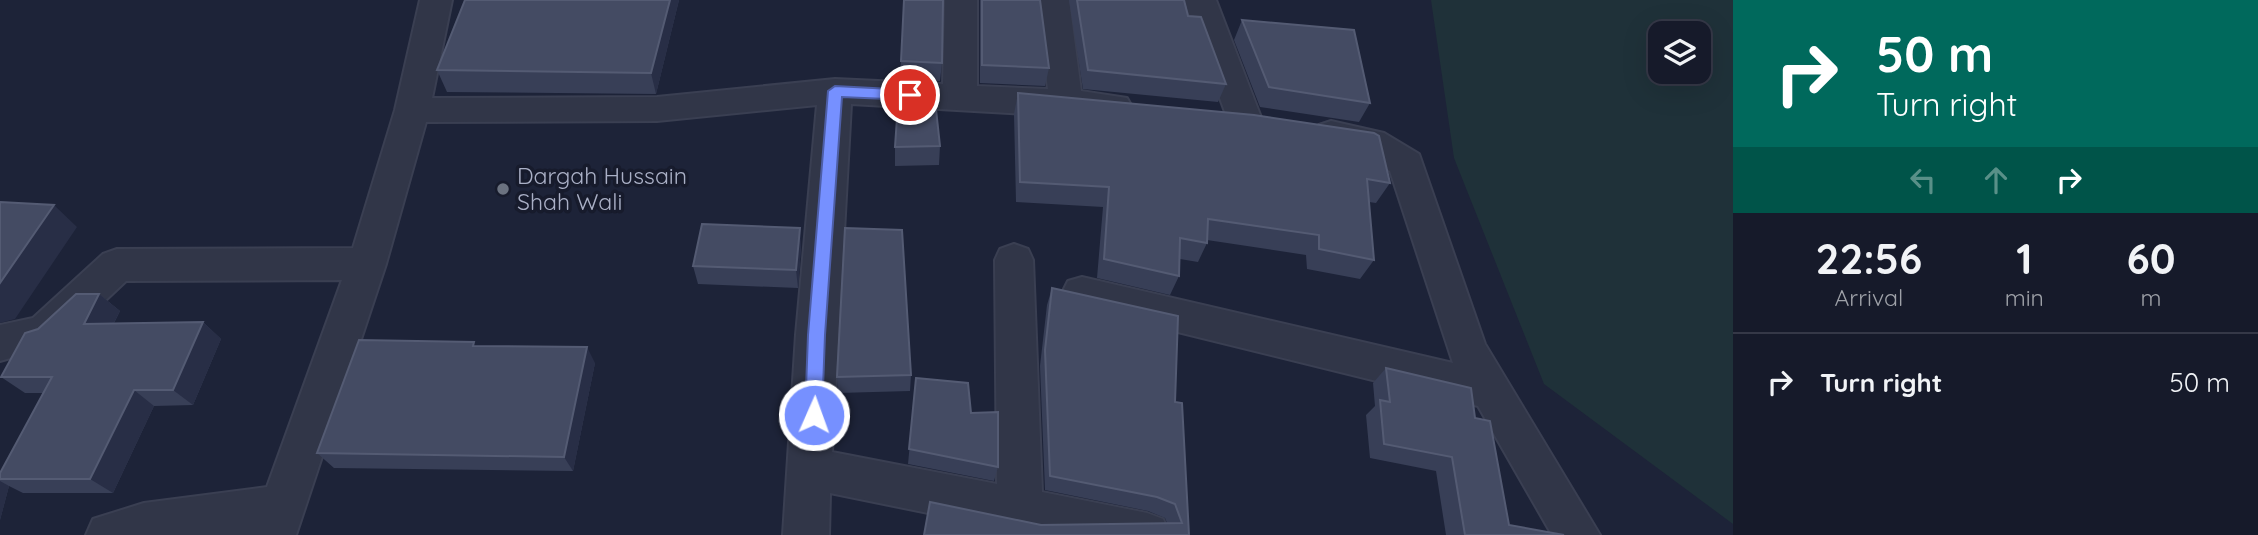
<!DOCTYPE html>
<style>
body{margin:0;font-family:Quicksand,sans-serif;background:#232736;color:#f1f3f6;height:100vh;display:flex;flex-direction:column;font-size:26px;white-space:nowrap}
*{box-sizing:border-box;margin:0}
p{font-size:23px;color:#9ea1a8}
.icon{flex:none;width:38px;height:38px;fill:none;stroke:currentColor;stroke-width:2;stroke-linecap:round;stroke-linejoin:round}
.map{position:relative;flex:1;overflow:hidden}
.panel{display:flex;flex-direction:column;background:#161a2a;width:525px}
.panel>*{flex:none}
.banner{background:#00695c;color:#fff;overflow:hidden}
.buttons{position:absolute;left:1648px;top:21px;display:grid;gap:14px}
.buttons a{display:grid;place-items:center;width:63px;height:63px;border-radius:14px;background:#161a2a;box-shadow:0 7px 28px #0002,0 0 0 2px #353847;font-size:35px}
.pin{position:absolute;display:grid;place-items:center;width:60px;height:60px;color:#fff;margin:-30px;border:4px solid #fff;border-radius:50%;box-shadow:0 2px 7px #0007}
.me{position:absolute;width:77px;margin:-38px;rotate:2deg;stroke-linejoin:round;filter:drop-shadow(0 0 5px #0008)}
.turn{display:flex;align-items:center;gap:24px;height:147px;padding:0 28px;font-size:32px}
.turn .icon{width:91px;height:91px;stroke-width:2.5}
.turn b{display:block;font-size:49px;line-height:60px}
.lanes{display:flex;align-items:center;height:66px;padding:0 28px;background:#0003;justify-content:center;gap:35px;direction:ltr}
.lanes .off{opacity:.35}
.eta{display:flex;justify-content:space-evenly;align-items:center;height:119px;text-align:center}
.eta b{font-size:42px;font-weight:700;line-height:49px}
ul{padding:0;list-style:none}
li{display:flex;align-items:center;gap:21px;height:98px;padding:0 28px;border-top:2px solid #353847}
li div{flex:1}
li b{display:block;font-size:26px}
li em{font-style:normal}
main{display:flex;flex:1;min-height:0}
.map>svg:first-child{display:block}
.green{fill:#1f3139;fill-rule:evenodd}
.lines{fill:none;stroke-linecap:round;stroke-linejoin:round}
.minor-casing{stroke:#3a3f52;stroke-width:4}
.minor{fill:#313648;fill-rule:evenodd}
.wall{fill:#383f57}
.shaded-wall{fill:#282e46}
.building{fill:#444b63;stroke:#545b73;stroke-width:2}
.route{fill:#7690ff;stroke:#4d5ea6;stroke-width:2}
.worship-dot{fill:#6b7280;stroke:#171b2c;stroke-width:2.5}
.labels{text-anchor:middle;stroke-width:7;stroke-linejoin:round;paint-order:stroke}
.poi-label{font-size:23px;fill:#aab0c6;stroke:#171b2c;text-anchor:start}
</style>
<main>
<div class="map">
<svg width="1733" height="535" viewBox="0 0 1733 535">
<rect width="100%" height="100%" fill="#1d2338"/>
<path class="green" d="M1431 0H1733V524L1544 384 1454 158ZM1661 33H1699V72H1661Z"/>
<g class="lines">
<defs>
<path id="minor" d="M420 0H452L432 98 657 97 835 79 943 84 945 0H977V86L1048 89 1037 0H1069L1081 91 1127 98 1132 107 1127 116 1115 119 851 104 832 452 997 484 995 260 1000 249 1014 244 1028 249 1033 260 1042 492 1147 513 1163 519 1170 535H1036L830 493 829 535H783L796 335 817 105 657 121 426 122 386 264 296 535H86L93 519 144 503 267 487 342 280 126 281 59 344 0 361V325L33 318 103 254 117 249 353 248 395 110Z
M1184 0H1216L1262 120 1257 129 1245 133 1233 129 1228 120Z
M1331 121 1384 133 1419 154 1485 344 1600 535H1552L1478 406 1068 305 1062 293 1068 281 1082 277 1453 363 1390 171 1360 152 1319 143 1314 134 1319 125Z"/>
</defs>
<use href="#minor" class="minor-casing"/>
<use href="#minor" class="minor"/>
</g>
<path class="wall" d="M465 0H679L656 94 447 92 437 70Z
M904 0 942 63 940 81 900 79Z
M980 0H1040L1049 68 1045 86 980 83Z
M1069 0H1184L1188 16 1226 84 1218 102 1083 89Z
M1242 20 1370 103 1359 122 1260 107 1234 40Z
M1018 93 1390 183 1376 203 1369 202 1374 260 1360 279 1307 269 1306 255 1207 240V243L1198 262 1180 259 1179 276 1170 295 1097 278 1103 207 1016 202 1014 114Z
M940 146 939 165 895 166V147Z
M801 246 798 288 698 284 693 266Z
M1052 288 1175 402 1189 535 1041 525 1167 523 1165 518 1148 511 1045 490 1040 366 1047 305Z
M99 294 120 311 114 323 203 322 221 339 193 405 154 406 113 493H23L9 486 0 520V473L43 393H25L1 377Z
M477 346 595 363 573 471 334 468 317 453Z
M1386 368 1475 418 1509 525 1564 535H1446L1436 471 1370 458 1366 415 1375 406 1373 383Z
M911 375 910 391 838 393 837 377Z
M916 378 998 467 994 481 908 464Z"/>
<path class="shaded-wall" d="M670 0H679L656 94 651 73Z
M54 205 77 227 15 319 0 323V283Z
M800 228 801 246 798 288 796 270Z
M99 294 120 311 105 340 84 324Z
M203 322 221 339 193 405 173 390Z
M587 347 595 363 573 471 564 457Z
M134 390 154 406 113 493 90 479Z
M0 481 9 486 0 520Z"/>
<path class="building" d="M465 0H670L651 73 437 70Z
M904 0H943L942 63 901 61Z
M982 0H1040L1049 68 982 65Z
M1077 0H1184L1188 16 1201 17 1226 84 1088 70Z
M1242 20 1354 30 1370 103 1269 87Z
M899 89 934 91 940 146 895 147Z
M1018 93 1254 115 1374 133 1379 136 1390 183 1367 179 1374 260 1319 249V235L1208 219 1207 243 1180 238 1179 276 1104 259 1109 187 1020 182Z
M0 202 54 205 0 283Z
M702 224 800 228 796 270 693 266Z
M845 228 902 230 911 375 837 377Z
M1052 288 1178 316 1175 402 1182 403 1189 535H924L930 502 1041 525 1182 523 1175 504 1157 497 1050 476 1045 350Z
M76 294H99L84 324 203 322 173 390H134L90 479H0V473L52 377H1L25 333 38 329Z
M359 340 474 342 473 346 587 347 564 457 317 453Z
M1386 368 1471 388 1475 418 1490 421 1509 525 1564 535H1465L1452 457 1384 444 1380 400 1390 402Z
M916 378 968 383 971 413 998 412V467L909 449Z"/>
<path class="route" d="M835 86 910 90 917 95 910 100 842 97 825 335 822 415 820 421 814 423 807 421 805 415 808 335 828 91Z"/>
<circle class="worship-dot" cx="503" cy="189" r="7"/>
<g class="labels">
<g class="poi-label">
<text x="517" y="184">Dargah Hussain<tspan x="517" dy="26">Shah Wali</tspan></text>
</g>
</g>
</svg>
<div class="buttons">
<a><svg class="icon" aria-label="layers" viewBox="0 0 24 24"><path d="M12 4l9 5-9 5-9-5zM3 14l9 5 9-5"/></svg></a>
</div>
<div class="pin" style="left:910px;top:95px;background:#d93025"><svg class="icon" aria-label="arrive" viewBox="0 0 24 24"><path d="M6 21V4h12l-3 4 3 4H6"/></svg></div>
<svg class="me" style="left:814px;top:415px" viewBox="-20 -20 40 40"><circle r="17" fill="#7690ff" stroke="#fff" stroke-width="3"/><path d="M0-11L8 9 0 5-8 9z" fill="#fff"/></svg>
</div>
<section class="panel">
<div class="banner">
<div class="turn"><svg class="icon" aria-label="right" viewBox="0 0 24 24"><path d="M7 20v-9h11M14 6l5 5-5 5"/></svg><div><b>50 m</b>Turn right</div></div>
<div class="lanes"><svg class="icon off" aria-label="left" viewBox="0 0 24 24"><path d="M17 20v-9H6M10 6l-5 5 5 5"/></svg><svg class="icon off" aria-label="ahead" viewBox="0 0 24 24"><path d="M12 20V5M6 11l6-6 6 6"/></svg><svg class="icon" aria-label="right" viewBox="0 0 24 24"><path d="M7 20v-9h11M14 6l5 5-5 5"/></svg></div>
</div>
<div class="eta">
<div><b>22:56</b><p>Arrival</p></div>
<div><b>1</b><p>min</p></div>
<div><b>60</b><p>m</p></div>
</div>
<ul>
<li><svg class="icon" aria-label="right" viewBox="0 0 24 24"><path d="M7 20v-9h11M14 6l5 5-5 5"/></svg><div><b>Turn right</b></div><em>50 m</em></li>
</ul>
</section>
</main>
